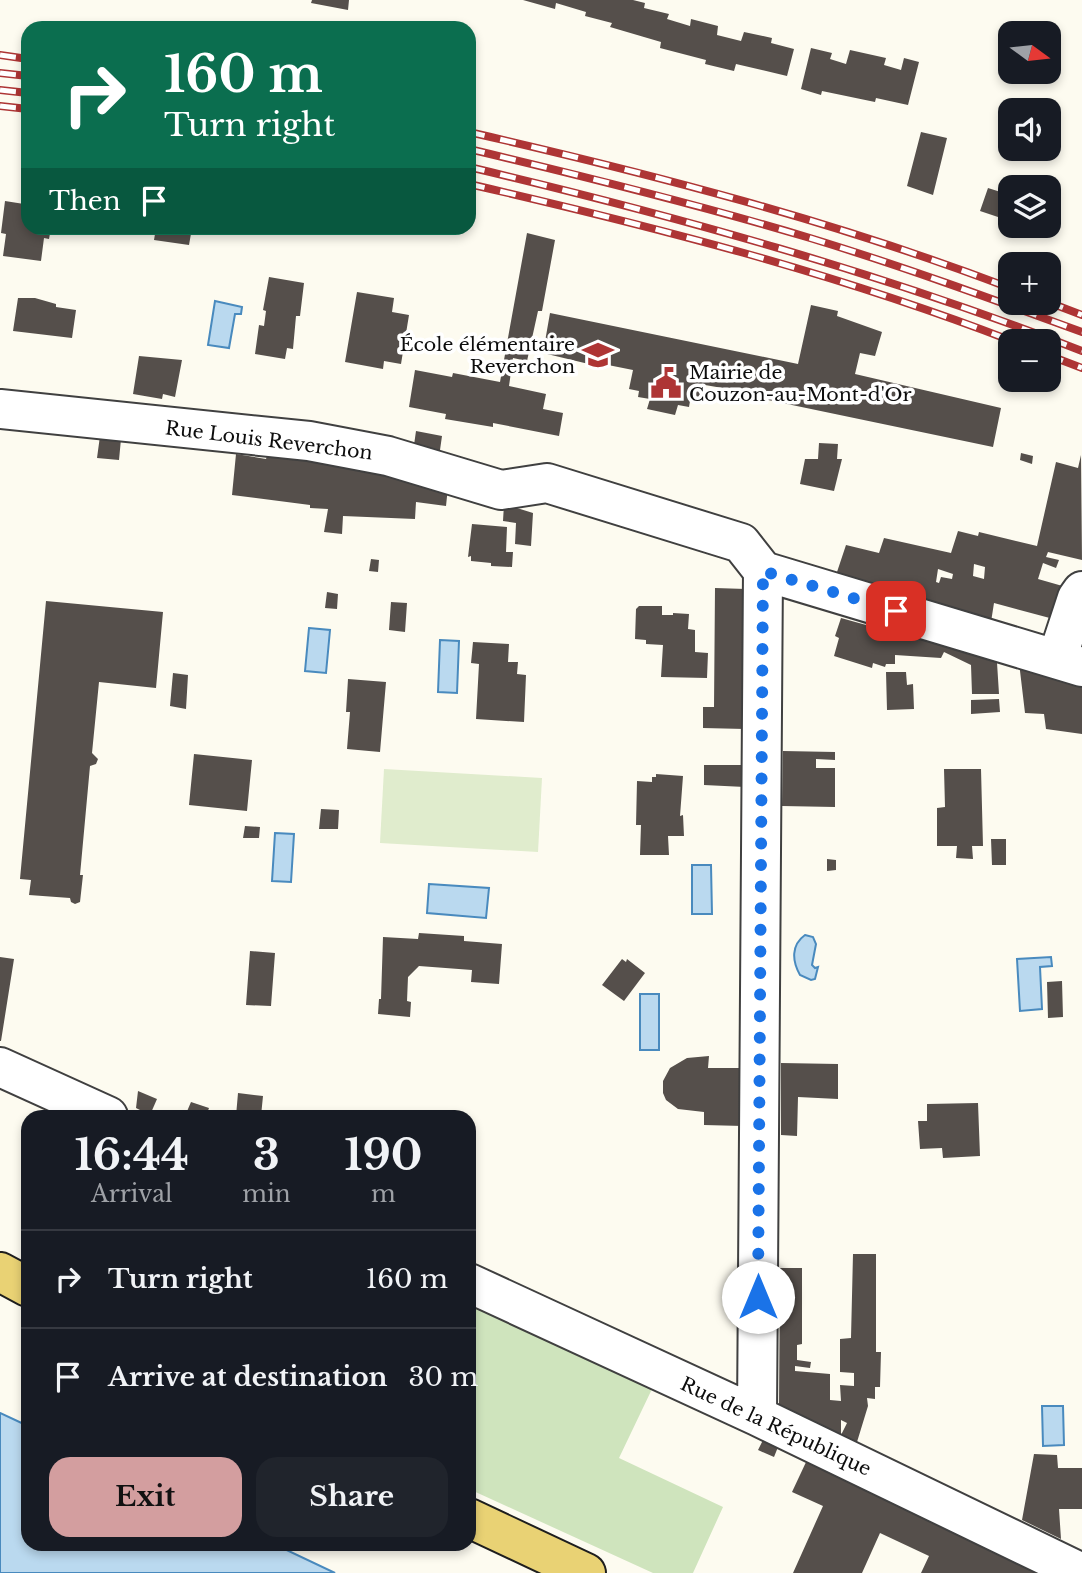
<!DOCTYPE html>
<meta charset="utf-8">
<style>
body{margin:0;font-family:"Libre Baskerville",serif;background:#20242c;color:#f1f3f6;height:100vh;display:flex;flex-direction:column;font-size:26px;white-space:nowrap}
*{box-sizing:border-box;margin:0}
p{font-size:23px;color:#9ea1a6}
.icon{flex:none;width:38px;height:38px;fill:none;stroke:currentColor;stroke-width:2;stroke-linecap:round;stroke-linejoin:round}
.map{position:relative;flex:1;overflow:hidden}
.drawer{position:absolute;left:21px;top:1110px;width:455px;height:441px;display:flex;flex-direction:column;background:#171b24;border-radius:21px;box-shadow:0 4px 10px #0003}
.drawer>*{flex:none}
.hud{position:absolute;left:21px;top:21px;width:455px;height:214px;border-radius:21px;box-shadow:0 4px 10px #0003;background:#0b6e4f;color:#fff;overflow:hidden}
.needle{width:46px;rotate:105deg}
.tools{position:absolute;left:998px;top:21px;display:grid;gap:14px}
.tools a{display:grid;place-items:center;width:63px;height:63px;border-radius:14px;background:#171b24;box-shadow:0 4px 10px #0003;font-size:35px}
.pin{position:absolute;display:grid;place-items:center;width:60px;height:60px;color:#fff;margin:-30px;border-radius:14px;box-shadow:0 4px 10px #0006}
.me{position:absolute;width:77px;margin:-38px;rotate:0deg;stroke-linejoin:round;filter:drop-shadow(0 0 5px #0008)}
.turn{display:flex;align-items:center;gap:24px;height:147px;padding:0 28px;font-size:32px}
.turn .icon{width:91px;height:91px;stroke-width:2.5}
.turn b{display:block;font-size:49px;line-height:60px}
.then{display:flex;align-items:center;height:66px;padding:0 28px;background:#0003;gap:14px;font-size:26px}
.eta{display:flex;justify-content:space-evenly;align-items:center;height:119px;text-align:center}
.eta b{font-size:42px;font-weight:800;line-height:49px}
.cta{display:flex;gap:14px;margin-top:auto;padding:14px 28px}
.cta a{flex:1;height:80px;border-radius:21px;background:#d39e9f;color:#111;font-size:28px;font-weight:800;line-height:80px;text-align:center}
.cta a+a{background:#20242c;color:#f1f3f6}
ul{padding:0;list-style:none}
li{display:flex;align-items:center;gap:21px;height:98px;padding:0 28px;border-top:2px solid #363941}
li div{flex:1}
li b{display:block;font-size:26px}
li em{font-style:normal}
.map>svg:first-child{display:block}
.green{fill:#cfe4bd}
.pitch{fill:#e0eccd}
.water{fill:#bad9ef;stroke:#498abe;stroke-width:2}
.building{fill:#554f4b;fill-rule:evenodd}
.lines{fill:none;stroke-linecap:round;stroke-linejoin:round}
.minor-casing{stroke:#404040;stroke-width:42}
.major-casing{stroke:#1e1e1e;stroke-width:42}
.minor{stroke:#fff;stroke-width:38}
.major{stroke:#e9d274;stroke-width:38}
.rail-casing{stroke:#ae3535;stroke-width:8}
.rail{stroke:#fff;stroke-width:5;stroke-dasharray:16;stroke-linecap:butt}
.route{stroke:#1a73e8;stroke-width:12;stroke-dasharray:0 21.6}
.labels{text-anchor:middle;stroke-width:7;stroke-linejoin:round;paint-order:stroke}
.poi-label{font-size:19px;fill:#0d0d0d;stroke:#fff;text-anchor:end}
.street-label{font-size:19px;fill:#0d0d0d;stroke:#fff}
</style>
<div class="map">
<svg width="1082" height="1573" viewBox="0 0 1082 1573">
<rect width="100%" height="100%" fill="#fdfbf0"/>
<path class="green" d="M469 1305 652 1389 619 1458 723 1507 693 1573H653L469 1489Z"/>
<path class="pitch" d="M384 769 542 778 538 852 380 843Z"/>
<path class="water" d="M215 301 242 307 241 314H235L229 348 208 345Z
M309 628 330 630 326 673 305 671Z
M440 640 459 641 457 693 438 692Z
M275 833 294 834 291 882 272 881Z
M692 865H711L712 914H692Z
M429 884 489 888 486 918 427 913Z
M805 935 813 937 816 944 812 965 815 968 818 967 815 979 811 980 800 975C792 961 791 945 805 935Z
M1051 957 1052 966 1040 967 1042 1009 1020 1011 1017 959Z
M640 994H659V1050H640Z
M1042 1406H1063L1064 1445 1043 1446Z
M0 1413 28 1426V1544H274L335 1573H0Z"/>
<path class="building" d="M312 0H349L348 10 311 3Z
M523 0H633L645 3 644 8 669 14 667 19 690 26 691 19 718 26 717 35 741 41 744 32 772 38 771 43 794 49 787 76 736 64 734 71 705 64 706 60 660 48 661 42 610 27 612 23 585 16 586 12 556 3 555 9Z
M811 48 832 53 830 59 846 64 850 50 886 58 884 65 901 70 904 58 919 62 908 105 876 98 875 102 822 91 821 95 801 89Z
M921 132 947 138 933 195 907 186Z
M988 188 1010 195V221L980 211Z
M5 201 24 204 23 214 28 215V228H51L49 239 44 238 41 261 3 256 6 234 1 233Z
M156 228H192L189 245 154 240Z
M527 233 555 240 542 311H538L527 361 513 358 509 386 546 394 543 409 563 413 559 436 493 423V427L445 419 446 414 409 407 415 370 452 377 453 373 500 382Z
M269 277 304 283 300 316H296L293 349 287 348 285 359 255 354 259 325 264 326 266 311 263 310Z
M357 292 394 298 392 312 409 315 401 364 384 361 383 369 345 362Z
M18 298H35L56 304V307L76 310 72 338 13 331Z
M811 305 838 311 837 316 882 332 875 356 860 353 855 374 1001 408 993 447 735 393 734 390 705 385 701 403 690 401 689 407 678 405 675 415 647 409 650 399 638 397 639 391 629 389 633 370 598 363 597 366 543 353 550 313 798 364Z
M139 356 182 360 175 397 163 394 162 399 133 394Z
M416 431 442 436 439 457 413 452Z
M100 436 121 439 119 460 97 458Z
M819 443 838 444 837 459H842L834 491 800 484 805 459H818Z
M1021 453 1033 456 1032 464 1020 460Z
M236 454 266 459 267 456 333 461 448 487 446 506 416 502 415 519 343 516 342 534 324 532 328 509 310 508V505L232 495Z
M1081 455 1082 560 1048 552 1046 557 1059 560 1056 568 1043 563 1038 579 1073 589 1061 621 994 603 991 622 834 581 846 545 879 553 884 538 951 553 958 531 978 536 979 532 1037 546 1056 462 1078 468ZM974 564 985 567 984 579 973 576ZM938 569 953 574 952 579 941 577 939 583 936 582Z
M504 504 533 513 531 546 515 544 516 523 503 521Z
M472 524 507 527 506 552H513L512 567 491 566V563L471 561V556L468 557Z
M371 559 379 560 378 572 369 571Z
M715 588 746 589 745 729 703 728V707H714Z
M327 592 338 594 337 609 325 608Z
M46 601 163 612 156 688 99 682 92 753 98 759 96 764 90 766 80 875H83L80 902 75 904 71 902 70 898 29 895 31 880 20 879Z
M391 602 407 603 405 632 389 630Z
M639 606H662V615H673V613L689 614 688 629 695 630V652L708 653 707 678 661 677 663 645 646 644V640L635 639 636 609Z
M841 618 884 630V619L996 647 999 694H972L971 665 944 652 941 658 895 655V664H886L885 667 873 663 872 668 834 656 839 638 835 636Z
M473 642 509 644 508 662H518L517 674 526 675 524 722 476 719 479 664 471 663Z
M1018 654 1082 672V734L1046 729 1044 714 1025 713Z
M886 672H906L907 685 913 684 914 709 887 710Z
M173 673 188 675 186 709 170 706Z
M348 679 386 682 380 752 347 749 350 712H346Z
M999 699 1000 712 971 714V700Z
M783 751 835 752V760L816 759V768H835V807L782 806Z
M194 754 252 760 247 811 189 805Z
M704 765H745V787L704 785Z
M944 769H981L983 846H972L973 859 956 858 957 846H937V808L945 807Z
M656 774 683 776 680 816 683 815 684 836H668L669 855H640L641 825H636L637 781 652 782V777H656Z
M321 809 339 810 338 829H319Z
M245 826 260 827 259 838H243Z
M991 839H1006V865H992Z
M827 859 836 860V870L827 871Z
M419 933 464 936V941L502 944 499 984 471 982 472 970 419 966 408 977 407 1001 411 1002 410 1017 378 1014 379 999H381L383 937 418 939Z
M250 951 275 953 271 1006 246 1005Z
M0 957 14 959 1 1041H0Z
M622 959 626 962 627 959 645 973 624 1001 602 985Z
M1062 981 1063 1017 1048 1018 1047 982Z
M709 1056 708 1068H743V1126L704 1125V1112L678 1109 666 1100 663 1093V1081L670 1068 687 1058Z
M781 1063 838 1064V1099L798 1097 797 1136 781 1135Z
M138 1091 157 1099 150 1115 136 1108Z
M238 1093 263 1096 261 1116H236Z
M191 1102 209 1108 206 1116H185Z
M978 1103 980 1156 943 1158 942 1148 920 1149 918 1121H927V1104Z
M853 1254H876V1352H881L880 1387H875V1399L867 1398 868 1406 857 1442 841 1435 847 1423 841 1420V1435L779 1406 780 1268H802V1344L797 1345V1360L811 1362 810 1368 795 1366V1371L830 1374V1400L841 1401 840 1385 854 1386V1373L840 1372V1339L851 1338Z
M763 1440 778 1447 774 1457 758 1450Z
M1034 1454 1057 1455 1058 1468H1082V1509H1059L1061 1539 1022 1520Z
M807 1460 1053 1573H921L929 1556 880 1533 862 1573H793L823 1506 792 1492Z"/>
<g class="lines">
<defs>
<path id="minor" d="M0 409 309 441 388 456 501 490 547 483 741 543 763 571
M763 571 1082 667
M1057 659 1077 598 1082 591
M0 1067 108 1116
M469 1283 757 1416 1082 1573
M757 1416 763 571"/>
<path id="major" d="M0 1272 28 1287
M469 1518 586 1573"/>
</defs>
<use href="#minor" class="minor-casing"/>
<use href="#major" class="major-casing"/>
<use href="#minor" class="minor"/>
<use href="#major" class="major"/>
<defs>
<path id="rail" d="M0 55 28 59
M0 73 28 76
M0 90 28 93
M0 106 28 109
M469 132C652 174 834 221 1010 288
M469 149C583 176 697 204 810 238 902 266 992 299 1082 332
M469 167C677 216 882 273 1082 351
M469 184C652 226 836 273 1012 341
M1048 302 1082 315
M1048 355 1082 368"/>
</defs>
<use href="#rail" class="rail-casing"/>
<use href="#rail" class="rail"/>
</g>
<g class="lines">
<path class="route" d="M758 1297 763 571 896 611"/>
</g>
<defs>
<symbol id="school-bare" viewBox="-9 -9 18 18"><path d="M0-5L7-2L0 1L-7-2ZM-4 1L0 2.5L4 1V4Q0 6-4 4Z" fill="#ae3535" stroke="#fff" stroke-width="2.5" paint-order="stroke"/></symbol>
<symbol id="civic-bare" viewBox="-9 -9 18 18"><path d="M-.6-6.5H3V-4.5H.6V-3L4-1V1h2V6H-6V1h2V-1L-.6-3ZM-1.2 2.5V6h2.4V2.5Z" fill="#ae3535" stroke="#fff" stroke-width="2.5" paint-order="stroke"/></symbol>
</defs>
<g fill-rule="evenodd">
<use href="#school-bare" x="576" y="333" width="44" height="44"/>
<use href="#civic-bare" x="644" y="361" width="44" height="44"/>
</g>
<g class="labels">
<g class="poi-label">
<text x="575" y="351">École élémentaire<tspan x="575" dy="22">Reverchon</tspan></text>
<text x="689" y="379" text-anchor="start">Mairie de<tspan x="689" dy="22">Couzon-au-Mont-d'Or</tspan></text>
</g>
<g class="street-label">
<text transform="translate(269 440) rotate(7)" y="7">Rue Louis Reverchon</text>
<text transform="translate(776 1426) rotate(25)" y="7">Rue de la République</text>
</g>
</g>
</svg>
<div class="tools">
<a><svg class="needle" viewBox="-14 -14 28 28"><path d="M0-13l5 13h-10z" fill="#e53935"/><path d="M0 13l5-13h-10z" fill="#9ea1a6"/></svg></a>
<a><svg class="icon" aria-label="sound" viewBox="0 0 24 24"><path d="M4 9h4l5-4v14l-5-4H4zM17 9q2 3 0 6"/></svg></a>
<a><svg class="icon" aria-label="layers" viewBox="0 0 24 24"><path d="M12 4l9 5-9 5-9-5zM3 14l9 5 9-5"/></svg></a>
<a>+</a>
<a>−</a>
</div>
<div class="pin" style="left:896px;top:611px;background:#d93025"><svg class="icon" aria-label="arrive" viewBox="0 0 24 24"><path d="M6 21V4h12l-3 4 3 4H6"/></svg></div>
<svg class="me" style="left:758px;top:1297px" viewBox="-20 -20 40 40"><circle r="19" fill="#fff"/><path d="M0-13L10 11 0 6-10 11z" fill="#1a73e8"/></svg>
<div class="hud">
<div class="turn"><svg class="icon" aria-label="right" viewBox="0 0 24 24"><path d="M7 20v-9h11M14 6l5 5-5 5"/></svg><div><b>160 m</b>Turn right</div></div>
<div class="then">Then<svg class="icon" aria-label="arrive" viewBox="0 0 24 24"><path d="M6 21V4h12l-3 4 3 4H6"/></svg></div>
</div>
<section class="drawer">
<div class="eta">
<div><b>16:44</b><p>Arrival</p></div>
<div><b>3</b><p>min</p></div>
<div><b>190</b><p>m</p></div>
</div>
<ul>
<li><svg class="icon" aria-label="right" viewBox="0 0 24 24"><path d="M7 20v-9h11M14 6l5 5-5 5"/></svg><div><b>Turn right</b></div><em>160 m</em></li>
<li><svg class="icon" aria-label="arrive" viewBox="0 0 24 24"><path d="M6 21V4h12l-3 4 3 4H6"/></svg><div><b>Arrive at destination</b></div><em>30 m</em></li>
</ul>
<div class="cta"><a>Exit</a><a>Share</a></div>
</section>
</div>
